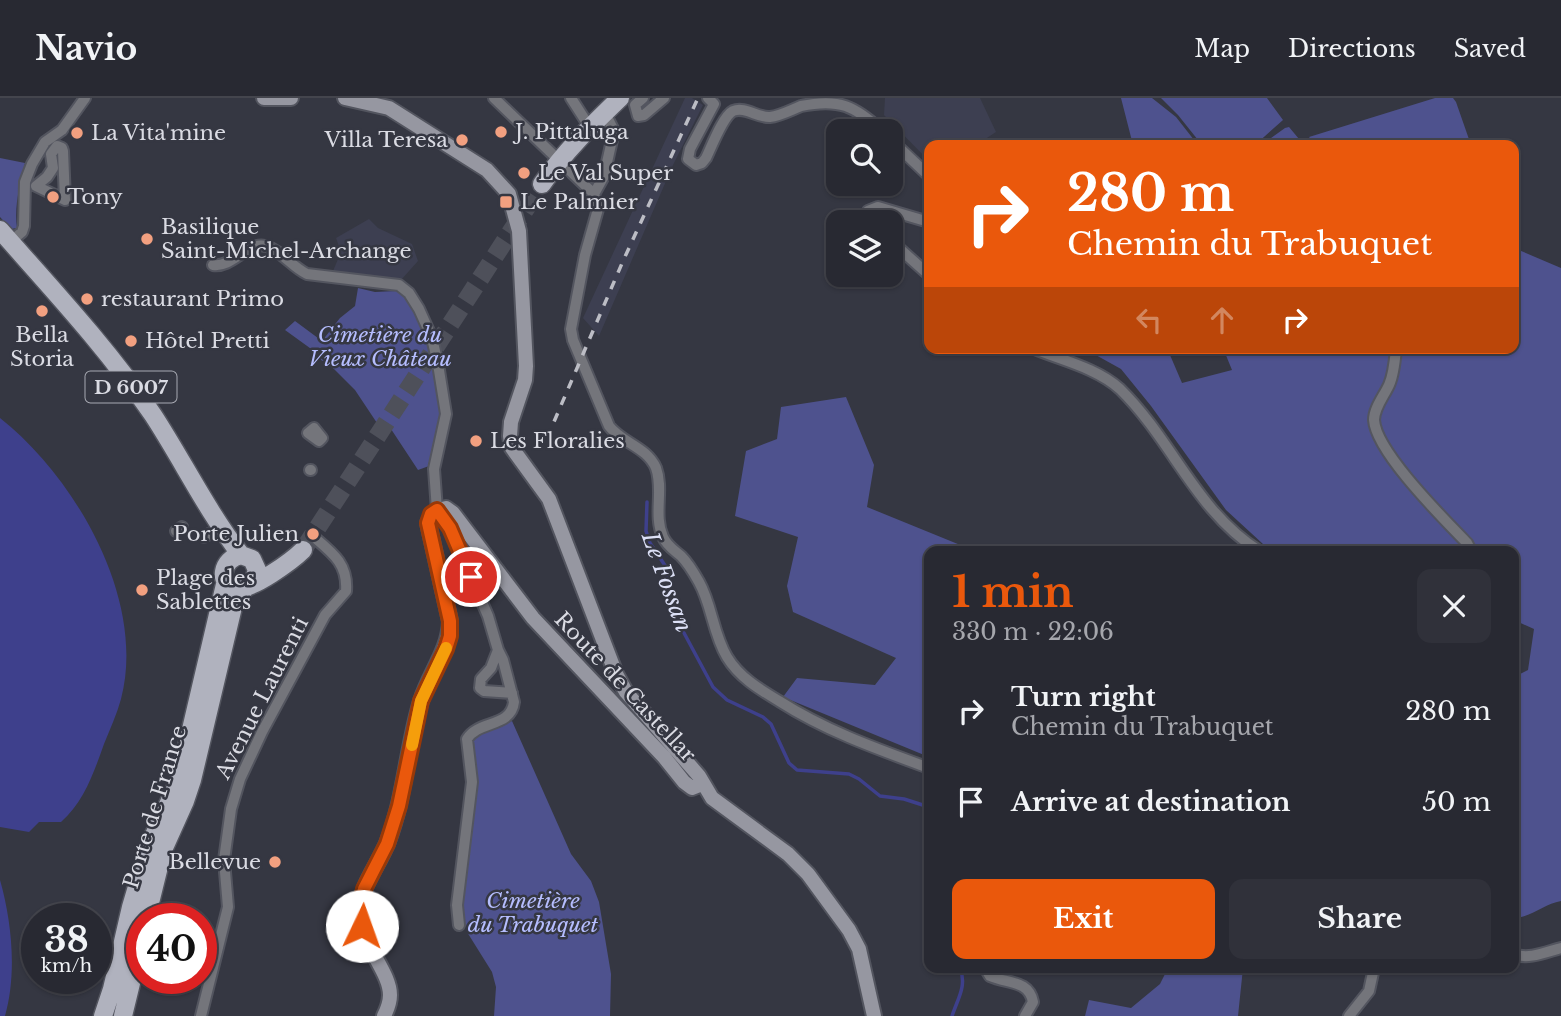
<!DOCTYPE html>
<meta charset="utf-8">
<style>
body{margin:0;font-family:"Libre Baskerville",serif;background:#30313a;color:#f1f3f6;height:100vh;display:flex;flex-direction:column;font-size:26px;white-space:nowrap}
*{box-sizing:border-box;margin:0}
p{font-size:23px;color:#a5a6ac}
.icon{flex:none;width:38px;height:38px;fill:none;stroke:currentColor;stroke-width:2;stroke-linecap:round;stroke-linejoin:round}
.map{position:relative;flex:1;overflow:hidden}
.side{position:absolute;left:924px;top:448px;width:595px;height:427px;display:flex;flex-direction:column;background:#282932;border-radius:14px;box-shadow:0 2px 5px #0004,0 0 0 2px #44454d}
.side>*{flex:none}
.guide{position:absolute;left:924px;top:42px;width:595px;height:214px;border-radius:14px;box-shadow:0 2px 5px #0004,0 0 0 2px #44454d;background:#ea580c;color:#fff;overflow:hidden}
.fabs{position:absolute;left:826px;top:21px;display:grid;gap:14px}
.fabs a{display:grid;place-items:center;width:77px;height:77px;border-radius:14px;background:#282932;box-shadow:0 2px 5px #0004,0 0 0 2px #44454d;font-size:35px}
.speed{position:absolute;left:21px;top:805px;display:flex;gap:14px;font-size:35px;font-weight:700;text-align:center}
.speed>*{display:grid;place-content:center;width:91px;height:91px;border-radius:50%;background:#282932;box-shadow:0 2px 5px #0004,0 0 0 2px #44454d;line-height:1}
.speed small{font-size:18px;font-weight:400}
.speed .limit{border:10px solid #d22;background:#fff;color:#111}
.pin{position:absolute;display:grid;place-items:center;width:60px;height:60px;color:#fff;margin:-30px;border:4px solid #fff;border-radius:50%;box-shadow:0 2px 7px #0007}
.me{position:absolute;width:77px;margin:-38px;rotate:3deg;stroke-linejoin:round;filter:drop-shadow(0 0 5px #0008)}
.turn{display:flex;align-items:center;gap:24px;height:147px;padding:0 28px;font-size:32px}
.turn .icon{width:91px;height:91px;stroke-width:2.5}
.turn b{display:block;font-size:49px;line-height:60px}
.lanes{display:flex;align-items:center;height:66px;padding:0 28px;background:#0003;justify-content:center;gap:35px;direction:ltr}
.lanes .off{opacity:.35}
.round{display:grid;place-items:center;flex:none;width:74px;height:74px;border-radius:14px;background:#30313a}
.summary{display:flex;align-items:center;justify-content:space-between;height:119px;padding:0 28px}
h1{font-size:42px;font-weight:700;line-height:52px;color:#ea580c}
.primary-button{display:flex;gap:14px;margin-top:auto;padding:14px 28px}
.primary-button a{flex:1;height:80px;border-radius:14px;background:#ea580c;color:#fff;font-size:28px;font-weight:700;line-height:80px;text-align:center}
.primary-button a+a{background:#30313a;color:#f1f3f6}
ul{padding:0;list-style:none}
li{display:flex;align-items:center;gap:21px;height:91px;padding:0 28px}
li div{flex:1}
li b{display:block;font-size:26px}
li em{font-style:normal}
header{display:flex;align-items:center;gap:42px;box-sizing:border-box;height:98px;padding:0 35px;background:#282932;border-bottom:2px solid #44454d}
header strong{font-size:33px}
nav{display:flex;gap:38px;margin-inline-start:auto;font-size:24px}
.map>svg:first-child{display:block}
.built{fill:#3d3f51}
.green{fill:#4e528e}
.water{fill:#3e408c}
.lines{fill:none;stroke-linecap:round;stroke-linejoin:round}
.stream{stroke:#3e408c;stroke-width:3.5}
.primary-tunnel{stroke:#4e505a;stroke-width:18;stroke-dasharray:18 9;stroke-linecap:butt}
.street-casing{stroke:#53555f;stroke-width:14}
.secondary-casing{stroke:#53555f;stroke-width:18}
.primary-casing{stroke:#53555f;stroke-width:21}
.street{stroke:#74757b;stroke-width:10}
.secondary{stroke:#9697a1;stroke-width:14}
.primary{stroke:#b0b2be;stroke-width:18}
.rail{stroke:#bcbdc5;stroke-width:3.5;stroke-dasharray:9 9;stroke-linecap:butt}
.route-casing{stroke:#983908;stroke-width:18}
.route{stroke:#ea580c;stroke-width:12}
.slow{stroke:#f59e0b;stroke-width:12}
.poi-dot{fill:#f2a080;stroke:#353742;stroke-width:2.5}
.labels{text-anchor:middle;stroke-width:5;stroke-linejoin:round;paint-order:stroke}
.shield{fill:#353742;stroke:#a8aab3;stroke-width:2}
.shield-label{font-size:19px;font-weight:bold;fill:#dadbe3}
.poi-label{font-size:21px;fill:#dadbe3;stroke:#353742;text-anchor:start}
.park-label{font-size:21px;font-style:italic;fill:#b5bdfe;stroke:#353742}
.street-label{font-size:21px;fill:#dadbe3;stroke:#353742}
.water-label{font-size:23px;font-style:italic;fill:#dce0f6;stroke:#353742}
</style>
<header>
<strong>Navio</strong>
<nav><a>Map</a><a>Directions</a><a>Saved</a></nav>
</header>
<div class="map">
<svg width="1561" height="918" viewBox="0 0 1561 918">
<rect width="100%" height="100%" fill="#353742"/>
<path class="built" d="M685 0H692L703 7 673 67 599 238 583 220Z
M885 0H980L996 34 976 47H929V63L884 17Z
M369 121 378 130 412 146 418 163 401 182 333 173 341 154 336 140Z"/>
<path class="green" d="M1121 0H1152L1176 19 1198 47H1133Z
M1161 0H1267L1283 22 1255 47H1202L1178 17Z
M1435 0H1453L1456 4 1471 47H1316L1309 39Z
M1289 29 1304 47H1261L1285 30Z
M0 60 25 65C20 86 14 108 17 130L11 131 0 119Z
M1514 150 1561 170V803C1544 806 1532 819 1514 820V579L1528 572 1534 531 1514 522V453H1315L1263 446 1226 412 1151 308 1121 271 1094 256 1103 250H1167L1182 285 1232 272 1223 250H1409L1433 255 1443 250H1514Z
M358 190 375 194 396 193 403 197 409 203 428 241 442 317 432 364 428 365 429 368 418 372 391 331 377 325 355 292 334 271 317 259 314 253 285 232 295 223 322 243 340 220 355 208Z
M846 299 874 367 867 409 975 453H929V659L783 599 797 580 875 587 896 560 793 514 787 488 798 439 735 418 746 353 777 341 781 309Z
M512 623 571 756 591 783 599 804 611 876 610 918H494L496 889 492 874 467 834 461 812 471 640Z
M1168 870H1243L1238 918H1085L1089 902 1131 910 1160 886Z"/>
<path class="water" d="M0 320C75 379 147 502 121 601 117 616 110 631 104 646 94 674 84 704 61 724H39L29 734 0 729Z
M0 782C12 824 17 876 5 918H0Z"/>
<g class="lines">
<path class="stream" d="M647 404 646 433 650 445 666 469 676 520 713 589 727 602 763 619 771 626 789 665 797 672 849 676 859 681 880 698 904 701 929 709
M952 918C958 900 967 888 960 870"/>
<path class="primary-tunnel" d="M303 452 542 86"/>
<defs>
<path id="street" d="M494 0 594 96 598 111 585 157 571 231 573 242 609 328C622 345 647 349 656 370 664 392 653 417 663 439 667 448 674 452 681 458 688 465 694 475 699 484 712 507 713 536 727 559 739 579 759 591 779 603 826 633 877 651 929 670
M571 0 589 28
M643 0 635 7 638 18 644 17 664 0
M708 0 714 6 690 51 688 61 696 67 702 65 706 60C711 50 723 18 733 13 745 8 758 20 770 19 780 18 791 12 801 8 839 0 855 8 882 33
M891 42 929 78
M57 48 62 50 63 53 65 102 36 88 47 79 53 70 51 56Z
M594 96 604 78 614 33 605 15
M866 124 865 120 868 113 878 109 929 124
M16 139 22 134 24 128 25 84 32 66 45 44 62 32 85 0
M891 143 929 177
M213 167C232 170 247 144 265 148 281 152 292 169 307 176L399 187 409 195 419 211 432 240 438 266 446 316 434 371 437 412 450 430 488 518 498 552 503 562 514 604C511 630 478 622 467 641L472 684 457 807 459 827
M1032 250C1061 262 1097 270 1120 291 1173 343 1195 412 1259 453
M1396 250C1395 262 1394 276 1389 287 1384 298 1374 310 1374 322 1376 354 1444 421 1467 445L1471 453
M314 330 322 340 319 343 308 335Z
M310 372H311
M176 433 182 429
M204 439 209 436
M498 552 491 570 481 581 480 590 484 593 512 595
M1514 856C1528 862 1546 854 1561 850
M985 870 990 878C1008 886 1029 882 1033 904L1025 918
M201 918 228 809 224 762 231 711 240 681 262 634 325 517 346 493C348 467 334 456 315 440
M1349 918 1369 893 1374 870"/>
<path id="secondary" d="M264 0H291
M345 0 389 10 487 72 509 96 519 133 526 268 525 282 511 324 510 338 512 350 549 401 616 576 626 594 699 678 712 700 788 756 808 776 849 832 859 851 874 918
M384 918C387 912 390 904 390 897 390 872 359 846 360 812 361 786 379 767 388 743 405 698 407 649 421 603 430 574 449 553 450 523L428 425C432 415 436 412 446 410L453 415 533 520 664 659 684 684 692 690 702 686"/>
<path id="primary" d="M542 86C565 53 591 28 620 0
M0 132C53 192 108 251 153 317 183 363 207 413 241 457
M253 485 257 472 252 461 241 457C222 460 216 487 237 490 251 493 293 462 303 452
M146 821 163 752 185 703 192 682 233 509 245 490
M103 918 112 891 131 809 149 748 179 683 226 482
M123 918 142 840"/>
</defs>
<use href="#street" class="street-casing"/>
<use href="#secondary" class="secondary-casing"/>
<use href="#primary" class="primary-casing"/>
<use href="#street" class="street"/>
<use href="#secondary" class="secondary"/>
<use href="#primary" class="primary"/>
<path class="rail" d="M547 340 623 163 698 0"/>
</g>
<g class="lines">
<defs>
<path id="route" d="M362 828 360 812 364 791 387 746 399 708 421 603 446 551 450 538V523L428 425 431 416 437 412 450 430 471 479"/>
</defs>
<use href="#route" class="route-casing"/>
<use href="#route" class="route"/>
<path class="slow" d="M412 647 421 603 446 550"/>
</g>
<g class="poi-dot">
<circle cx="501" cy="34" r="7"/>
<circle cx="77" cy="35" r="7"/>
<circle cx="462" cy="42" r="7"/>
<circle cx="524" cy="75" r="7"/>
<circle cx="53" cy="99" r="7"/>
<rect x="499" y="97" width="14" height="14" rx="3.5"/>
<circle cx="147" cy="141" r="7"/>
<circle cx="87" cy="201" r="7"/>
<circle cx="42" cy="213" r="7"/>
<circle cx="131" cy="243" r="7"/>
<circle cx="476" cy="343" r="7"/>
<circle cx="313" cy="436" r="7"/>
<circle cx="142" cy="492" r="7"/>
<circle cx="275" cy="764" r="7"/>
</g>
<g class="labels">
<rect class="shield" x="85.5" y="273.5" width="91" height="31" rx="5"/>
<g class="shield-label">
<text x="131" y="296">D 6007</text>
</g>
<g class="poi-label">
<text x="515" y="41">J. Pittaluga</text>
<text x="91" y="42">La Vita'mine</text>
<text x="448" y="49" text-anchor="end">Villa Teresa</text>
<text x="538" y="82">Le Val Super</text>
<text x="67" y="106">Tony</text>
<text x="520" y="111">Le Palmier</text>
<text x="161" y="136">Basilique<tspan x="161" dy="24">Saint-Michel-Archange</tspan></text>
<text x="101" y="208">restaurant Primo</text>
<text x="42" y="244" text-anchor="middle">Bella<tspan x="42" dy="24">Storia</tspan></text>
<text x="145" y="250">Hôtel Pretti</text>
<text x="490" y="350">Les Floralies</text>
<text x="299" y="443" text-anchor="end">Porte Julien</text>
<text x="156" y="487">Plage des<tspan x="156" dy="24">Sablettes</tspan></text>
<text x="261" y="771" text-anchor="end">Bellevue</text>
</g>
<g class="park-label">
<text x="380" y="244">Cimetière du<tspan x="380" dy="24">Vieux Château</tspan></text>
<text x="533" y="810">Cimetière<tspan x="533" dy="24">du Trabuquet</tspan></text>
</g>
<g class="street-label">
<text transform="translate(625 589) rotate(47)" y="7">Route de Castellar</text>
<text transform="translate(262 600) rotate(-63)" y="7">Avenue Laurenti</text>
<text transform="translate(155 709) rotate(-73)" y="7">Porte de France</text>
</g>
<g class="water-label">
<text transform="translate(667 484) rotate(70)" y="8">Le Fossan</text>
</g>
</g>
</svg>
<div class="fabs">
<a><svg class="icon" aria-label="search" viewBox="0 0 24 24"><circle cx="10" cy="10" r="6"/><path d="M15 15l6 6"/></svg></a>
<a><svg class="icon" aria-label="layers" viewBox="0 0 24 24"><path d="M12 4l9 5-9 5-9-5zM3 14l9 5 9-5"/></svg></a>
</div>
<div class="speed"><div>38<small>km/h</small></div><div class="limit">40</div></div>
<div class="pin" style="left:471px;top:479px;background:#d93025"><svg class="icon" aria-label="arrive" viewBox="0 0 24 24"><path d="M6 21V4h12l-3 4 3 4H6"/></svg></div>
<svg class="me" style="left:362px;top:828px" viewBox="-20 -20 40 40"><circle r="19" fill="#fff"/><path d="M0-13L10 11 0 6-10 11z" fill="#ea580c"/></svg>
<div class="guide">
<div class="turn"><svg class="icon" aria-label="right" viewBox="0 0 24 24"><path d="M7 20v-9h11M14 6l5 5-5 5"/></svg><div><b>280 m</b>Chemin du Trabuquet</div></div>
<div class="lanes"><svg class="icon off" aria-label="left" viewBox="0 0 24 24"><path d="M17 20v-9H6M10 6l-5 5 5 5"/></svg><svg class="icon off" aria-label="ahead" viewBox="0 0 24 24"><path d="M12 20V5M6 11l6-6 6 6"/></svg><svg class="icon" aria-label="right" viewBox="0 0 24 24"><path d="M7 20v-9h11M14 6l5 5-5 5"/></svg></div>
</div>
<section class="side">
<div class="summary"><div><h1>1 min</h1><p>330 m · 22:06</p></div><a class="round"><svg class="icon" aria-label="close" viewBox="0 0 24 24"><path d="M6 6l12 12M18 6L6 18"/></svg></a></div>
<ul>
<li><svg class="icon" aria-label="right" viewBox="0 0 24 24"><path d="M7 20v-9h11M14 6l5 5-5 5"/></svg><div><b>Turn right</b><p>Chemin du Trabuquet</p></div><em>280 m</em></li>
<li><svg class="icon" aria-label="arrive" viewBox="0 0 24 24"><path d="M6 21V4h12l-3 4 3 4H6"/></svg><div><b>Arrive at destination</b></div><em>50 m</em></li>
</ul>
<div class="primary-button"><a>Exit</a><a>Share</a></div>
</section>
</div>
